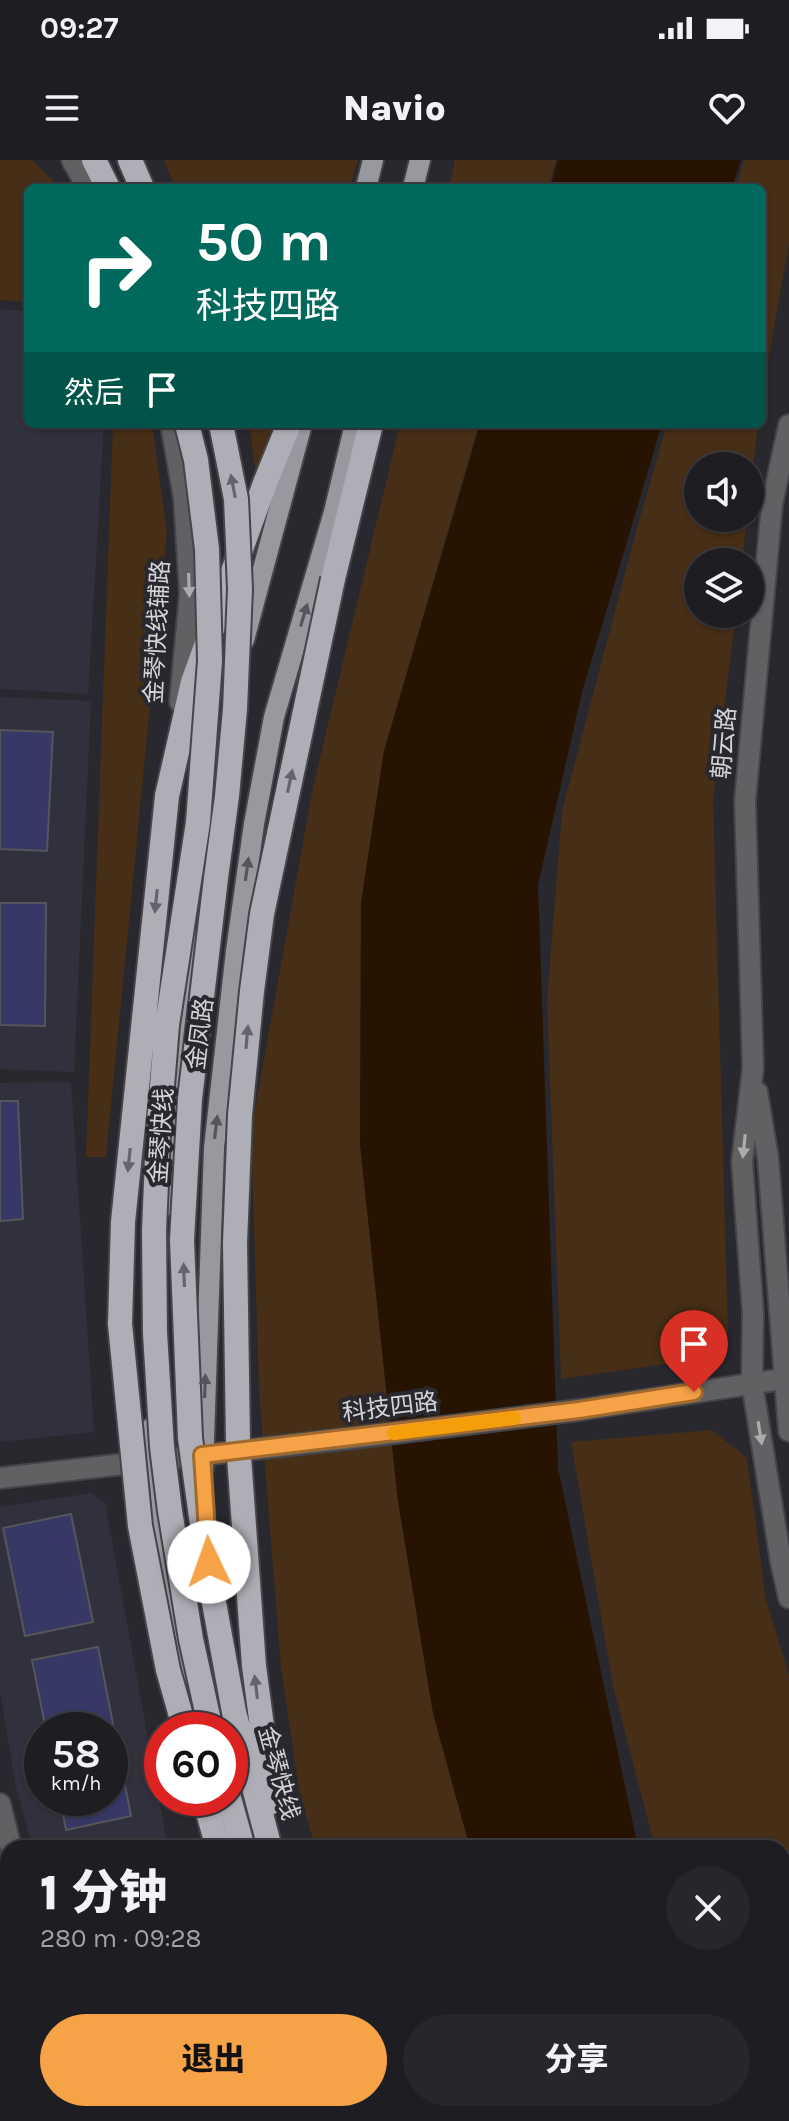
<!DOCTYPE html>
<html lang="zh">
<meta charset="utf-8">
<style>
body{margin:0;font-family:Karla,"Noto Sans SC",sans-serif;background:#26272a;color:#f1f3f6;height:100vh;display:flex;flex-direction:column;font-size:30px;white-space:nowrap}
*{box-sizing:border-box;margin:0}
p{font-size:26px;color:#a1a2a5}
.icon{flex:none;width:44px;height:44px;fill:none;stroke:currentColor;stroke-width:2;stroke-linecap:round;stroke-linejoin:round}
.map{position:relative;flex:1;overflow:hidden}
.panel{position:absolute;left:0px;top:1680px;width:790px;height:282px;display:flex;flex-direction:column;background:#1e1e22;border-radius:24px 24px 0 0;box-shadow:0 2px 6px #0004,0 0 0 2px #3c3c40}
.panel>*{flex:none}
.top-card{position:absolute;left:24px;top:24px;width:742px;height:244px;border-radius:12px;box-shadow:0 2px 6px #0004,0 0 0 2px #3c3c40;background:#00695c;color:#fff;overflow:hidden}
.buttons{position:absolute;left:684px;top:292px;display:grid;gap:16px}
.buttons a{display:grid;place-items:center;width:80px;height:80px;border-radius:50%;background:#1e1e22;box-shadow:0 2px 6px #0004,0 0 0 2px #3c3c40;font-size:40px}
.speed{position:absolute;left:24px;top:1552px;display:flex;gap:16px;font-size:40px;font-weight:700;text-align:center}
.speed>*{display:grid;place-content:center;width:104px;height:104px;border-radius:50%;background:#1e1e22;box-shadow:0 2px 6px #0004,0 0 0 2px #3c3c40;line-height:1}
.speed small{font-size:20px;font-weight:400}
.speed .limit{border:12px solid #d22;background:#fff;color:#111}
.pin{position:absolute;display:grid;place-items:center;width:68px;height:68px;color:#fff;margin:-82px -34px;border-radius:50% 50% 50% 0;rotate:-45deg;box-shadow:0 0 8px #0007}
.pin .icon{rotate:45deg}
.me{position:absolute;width:88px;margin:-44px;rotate:357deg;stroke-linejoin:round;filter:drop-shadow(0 0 6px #0008)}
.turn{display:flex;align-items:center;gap:28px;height:168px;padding:0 40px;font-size:36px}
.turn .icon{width:104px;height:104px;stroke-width:2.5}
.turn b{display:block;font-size:56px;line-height:68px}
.then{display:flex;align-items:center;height:76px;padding:0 40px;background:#0003;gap:16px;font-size:30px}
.round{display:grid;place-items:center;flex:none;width:84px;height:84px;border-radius:42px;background:#26272a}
.head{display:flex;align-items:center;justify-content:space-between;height:136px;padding:0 40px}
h1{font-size:48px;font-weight:800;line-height:60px}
.button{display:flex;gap:16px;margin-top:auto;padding:16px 40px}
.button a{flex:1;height:92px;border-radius:48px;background:#f6a247;color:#111;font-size:32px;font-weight:800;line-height:92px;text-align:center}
.button a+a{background:#26272a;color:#f1f3f6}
.status{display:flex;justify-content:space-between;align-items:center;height:56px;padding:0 40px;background:#1e1e22;direction:ltr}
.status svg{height:22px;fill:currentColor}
header{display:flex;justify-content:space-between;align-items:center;height:104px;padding:0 40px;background:#1e1e22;font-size:36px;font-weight:800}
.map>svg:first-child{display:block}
.built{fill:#30313c;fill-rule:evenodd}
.green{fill:#472e16}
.water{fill:#271301}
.building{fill:#383866;stroke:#55555b;stroke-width:2}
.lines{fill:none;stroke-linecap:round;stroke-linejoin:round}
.minor-casing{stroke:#444449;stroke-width:24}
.major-casing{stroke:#444449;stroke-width:24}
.highway-casing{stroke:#444449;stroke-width:28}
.minor{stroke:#616164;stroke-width:20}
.major{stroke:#98999f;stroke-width:20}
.highway{stroke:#aeafb6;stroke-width:24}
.highway-bridge-casing{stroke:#444449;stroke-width:28;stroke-linecap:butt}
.highway-bridge{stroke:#aeafb6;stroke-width:24}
.oneway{fill:#64656b}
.oneway2{fill:#acacaf}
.oneway3{fill:#55555b}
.route-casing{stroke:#a0692e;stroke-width:20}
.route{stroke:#f6a247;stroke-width:14}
.slow{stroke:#f59e0b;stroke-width:14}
.labels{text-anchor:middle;stroke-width:8;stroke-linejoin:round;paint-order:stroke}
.street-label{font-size:24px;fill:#d4d4d8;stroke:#28282e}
</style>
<div class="status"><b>09:27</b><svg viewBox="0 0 49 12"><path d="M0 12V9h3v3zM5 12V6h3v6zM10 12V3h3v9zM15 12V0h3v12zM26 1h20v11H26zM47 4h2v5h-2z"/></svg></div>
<header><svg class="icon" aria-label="menu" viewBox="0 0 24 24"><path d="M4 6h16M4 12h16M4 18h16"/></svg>Navio<svg class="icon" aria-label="heart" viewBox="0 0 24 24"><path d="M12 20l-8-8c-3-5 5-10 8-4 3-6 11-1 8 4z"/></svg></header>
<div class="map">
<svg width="789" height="1961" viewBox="0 0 789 1961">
<rect width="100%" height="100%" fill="#28282e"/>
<path class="built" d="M0 149 28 151V264H104L88 534 0 529Z
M0 537 91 541 74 912 0 909Z
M71 922 94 1272 0 1282V923Z
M92 1333 105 1343 168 1688H33L16 1628 0 1532V1347ZM42 1570H110V1638H42Z
M0 1701 8 1729V1954H69L40 1961H0Z
M97 1954H242L244 1961H99Z"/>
<path class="green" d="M0 0H32L60 28H28V142L0 140Z
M164 0H358L350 28H175Z
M455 0H556L548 28H449Z
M744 0H789V84L762 234V28H736Z
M113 264H152L167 372 106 997H86Z
M248 264H285L261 352 250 272Z
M400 264H479L384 591 361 743 360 984 398 1341 433 1553 470 1688H315L299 1630 281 1508 259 1230 251 971 313 627Z
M667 264H758L750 334V306H698V358H747L742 402H698V454H736L713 639 728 1172 700 1199 561 1219 547 840 562 651 637 368Z
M712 1270 747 1298 766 1440 789 1515V1961H683V1954H782V1688H655L613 1526 571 1282Z
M395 1954H540L542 1961H397Z"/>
<path class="water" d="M558 0H741L732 28H550Z
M480 264H662L582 532 538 725 558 1308 638 1688H470L433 1553 398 1341 360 984 361 743 384 591Z
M540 1954H663V1961H542Z"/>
<path class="building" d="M0 570 53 572 47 691 0 689Z
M0 743H46L45 866 0 865Z
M0 941H18L23 1059 0 1061Z
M71 1354 93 1462 25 1476 3 1368Z
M98 1487 131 1656 66 1670 60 1638H110V1570H46L32 1500Z
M0 1893 8 1903V1954H21L14 1961H8L0 1951Z"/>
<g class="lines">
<defs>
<path id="minor" d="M72 0 88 28
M171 264 184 338 190 433 180 542
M789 265 772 344 745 641 753 908 742 1002 753 1153 752 1223 781 1402 789 1438
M757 932 768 998 789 1271
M0 1318 362 1277 579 1250 789 1218
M0 1644 11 1688
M87 1954 89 1961"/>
<path id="major" d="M366 28 373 0
M413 28 420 0
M244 480 302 264
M165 1046 189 824 219 602
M150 1269 151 1301 163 1416 196 1570
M203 1308 214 988 236 791 254 664 274 557 334 352 355 264
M362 1954 365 1961"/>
<path id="highway" d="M94 0 108 28
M130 0 142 28
M333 419 371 264
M167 636 193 522 265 323 289 264
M204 1638 218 1688
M229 1638 243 1688
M308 1954 312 1961
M346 1954 349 1961"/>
</defs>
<use href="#minor" class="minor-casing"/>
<use href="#major" class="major-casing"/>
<use href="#highway" class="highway-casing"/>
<use href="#minor" class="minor"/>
<use href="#major" class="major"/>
<use href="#highway" class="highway"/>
<defs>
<path id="highway-bridge" d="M187 264 196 300 207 389 210 501 198 662 167 865 158 974 154 1071 155 1173 162 1287 170 1351 191 1479 211 1570
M221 264 236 339 240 429 235 549 227 636 216 718 190 939 182 1080 190 1278 210 1421 234 1552 270 1688
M167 636 123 1062 120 1164 140 1366 168 1510 185 1570
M272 1642 254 1506 238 1282 235 1083 240 955 252 831 262 754 333 419"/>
</defs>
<use href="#highway-bridge" class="highway-bridge-casing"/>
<use href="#highway-bridge" class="highway-bridge"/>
</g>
<defs><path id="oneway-solid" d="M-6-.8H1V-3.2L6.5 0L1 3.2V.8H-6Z" transform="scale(2)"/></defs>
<g class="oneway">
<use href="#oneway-solid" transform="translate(233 326) rotate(-101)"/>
<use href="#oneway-solid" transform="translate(290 621) rotate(-78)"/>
<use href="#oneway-solid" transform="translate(156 741) rotate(96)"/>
<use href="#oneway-solid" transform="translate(247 877) rotate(-85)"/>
<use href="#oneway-solid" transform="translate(129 1000) rotate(96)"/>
<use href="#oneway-solid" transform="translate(184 1115) rotate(-92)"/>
<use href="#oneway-solid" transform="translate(256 1527) rotate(-97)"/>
</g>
<g class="oneway2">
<use href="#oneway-solid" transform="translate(189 425) rotate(88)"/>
<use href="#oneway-solid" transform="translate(744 986) rotate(96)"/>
<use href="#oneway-solid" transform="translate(760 1273) rotate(81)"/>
</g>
<g class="oneway3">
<use href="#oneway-solid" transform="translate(304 455) rotate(-73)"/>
<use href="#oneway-solid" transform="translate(247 709) rotate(-82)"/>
<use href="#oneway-solid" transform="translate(216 967) rotate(-83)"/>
<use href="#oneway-solid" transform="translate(205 1226) rotate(-88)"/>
</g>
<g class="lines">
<defs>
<path id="route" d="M209 1402 202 1295 579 1250 694 1232"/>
</defs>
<use href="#route" class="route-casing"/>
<use href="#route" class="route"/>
<path class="slow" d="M394 1273 514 1258"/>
</g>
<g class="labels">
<g class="street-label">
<text transform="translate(157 472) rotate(-87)" y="8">金琴快线辅路</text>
<text transform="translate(724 583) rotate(-85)" y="8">朝云路</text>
<text transform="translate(200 874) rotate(-83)" y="8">金凤路</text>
<text transform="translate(161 976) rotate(-86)" y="8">金琴快线</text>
<text transform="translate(390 1247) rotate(-7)" y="8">科技四路</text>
<text transform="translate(279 1613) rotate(75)" y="8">金琴快线</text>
</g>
</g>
</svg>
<div class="buttons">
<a><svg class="icon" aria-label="sound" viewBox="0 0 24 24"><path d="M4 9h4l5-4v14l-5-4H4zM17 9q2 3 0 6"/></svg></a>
<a><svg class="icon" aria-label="layers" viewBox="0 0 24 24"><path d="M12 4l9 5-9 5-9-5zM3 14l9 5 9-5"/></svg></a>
</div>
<div class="speed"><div>58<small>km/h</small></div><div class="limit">60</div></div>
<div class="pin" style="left:694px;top:1232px;background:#d93025"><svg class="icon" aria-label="arrive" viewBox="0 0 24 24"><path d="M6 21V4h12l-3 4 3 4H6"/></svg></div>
<svg class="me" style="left:209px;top:1402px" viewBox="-20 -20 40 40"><circle r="19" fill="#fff"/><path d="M0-13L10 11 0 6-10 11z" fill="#f6a247"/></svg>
<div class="top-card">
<div class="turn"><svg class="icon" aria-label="right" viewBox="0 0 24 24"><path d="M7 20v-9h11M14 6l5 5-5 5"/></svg><div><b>50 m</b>科技四路</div></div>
<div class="then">然后<svg class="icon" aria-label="arrive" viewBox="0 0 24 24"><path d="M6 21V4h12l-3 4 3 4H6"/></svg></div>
</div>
<section class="panel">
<div class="head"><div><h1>1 分钟</h1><p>280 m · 09:28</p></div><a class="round"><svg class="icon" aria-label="close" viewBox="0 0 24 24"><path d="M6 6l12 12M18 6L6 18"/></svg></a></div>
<div class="button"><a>退出</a><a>分享</a></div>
</section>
</div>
